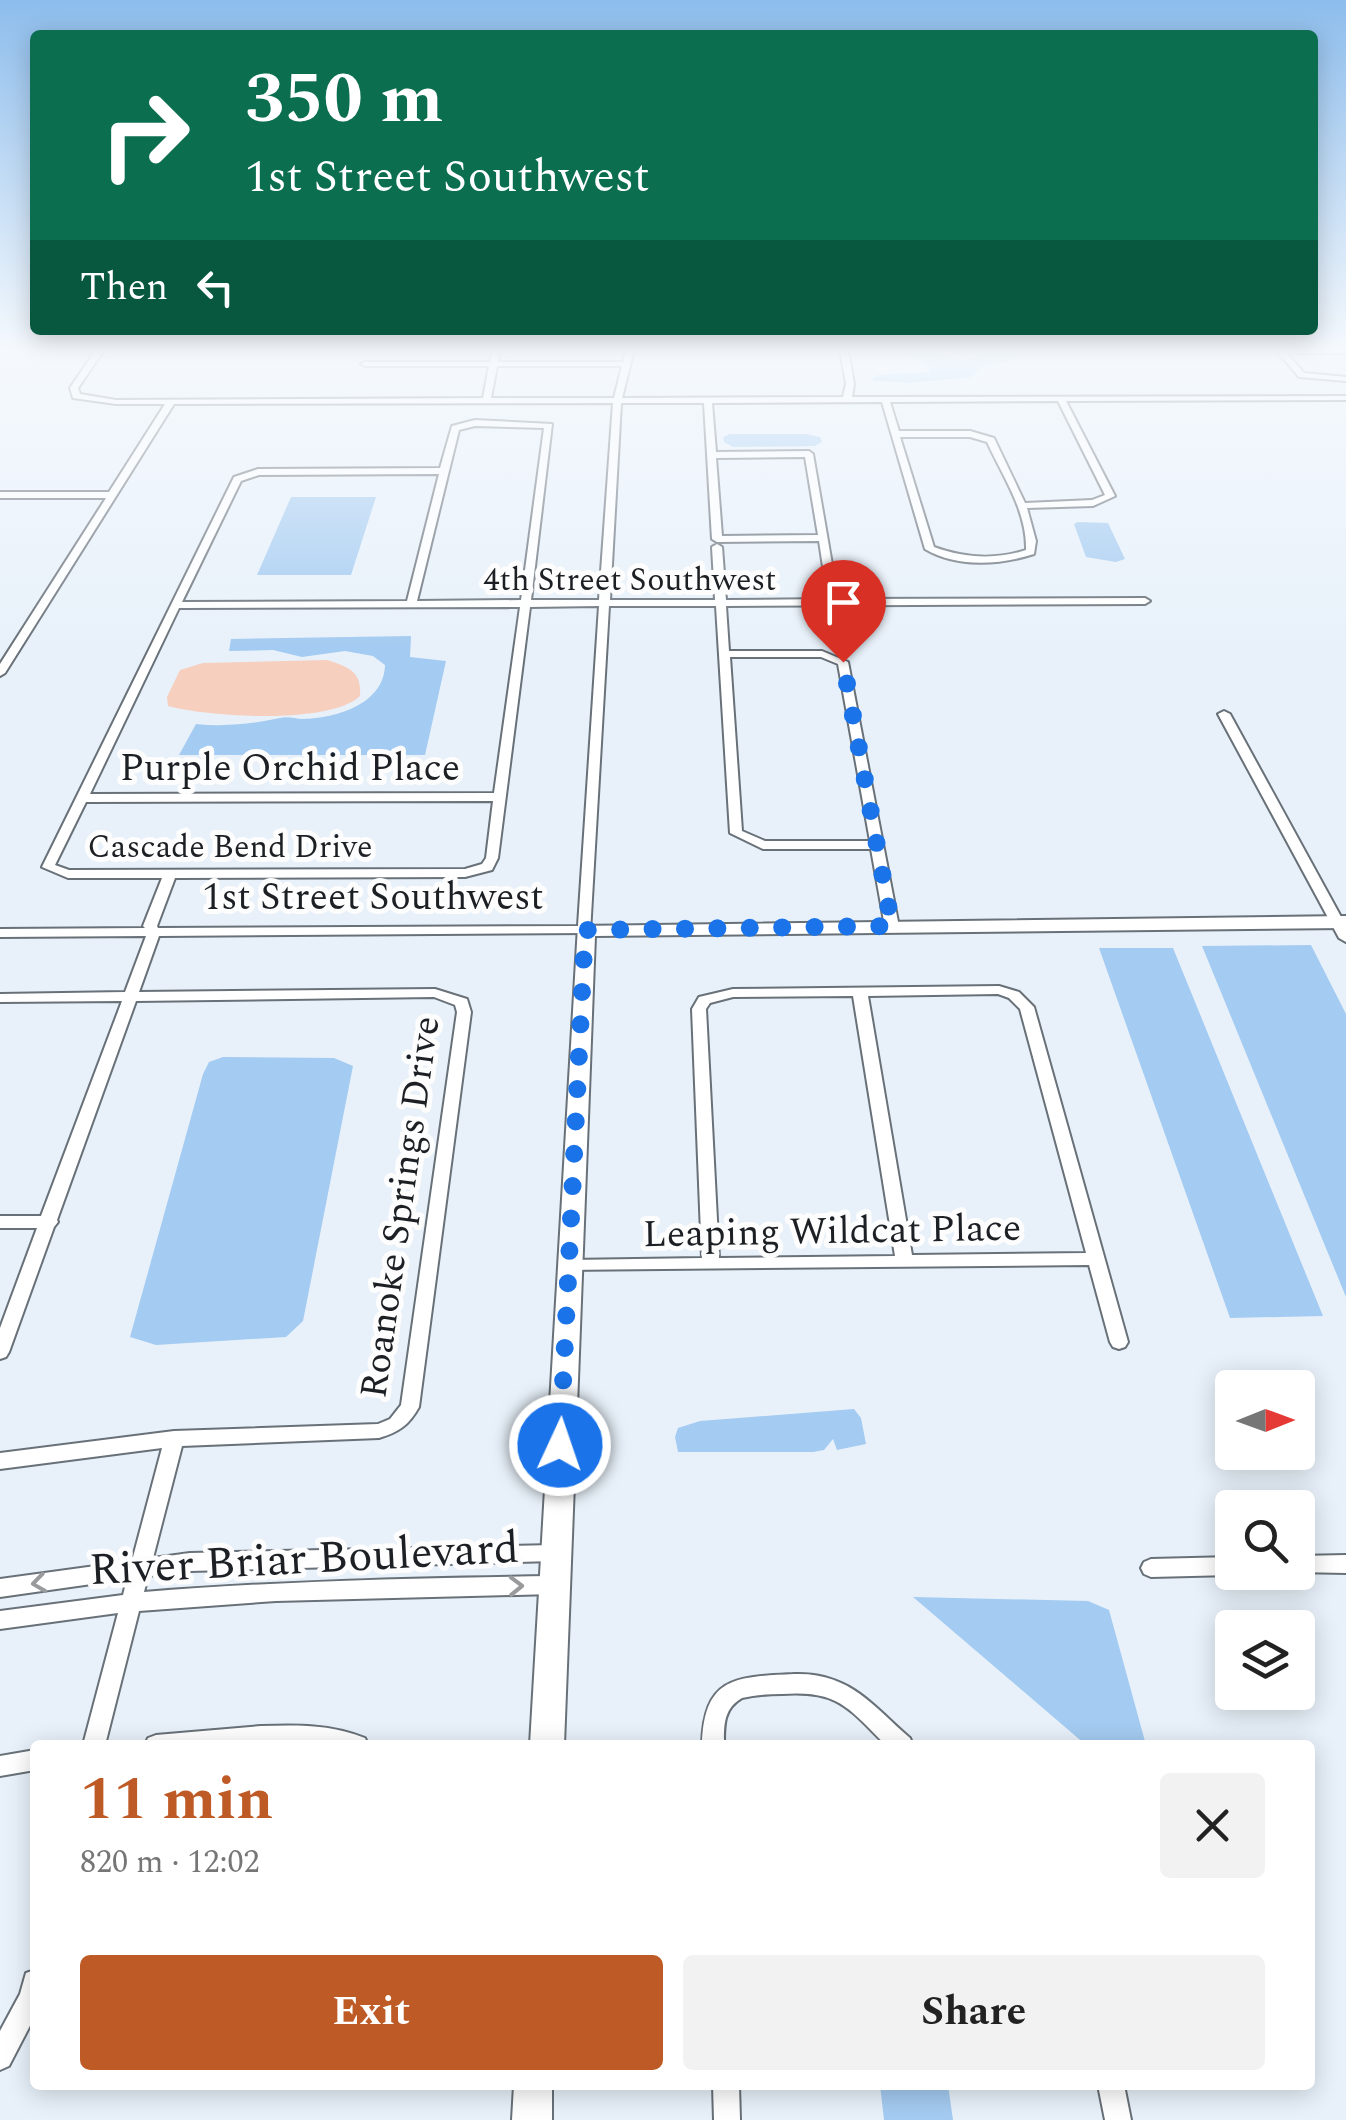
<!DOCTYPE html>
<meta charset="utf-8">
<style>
body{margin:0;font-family:Spectral,serif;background:#f2f2f2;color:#222;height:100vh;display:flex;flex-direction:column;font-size:38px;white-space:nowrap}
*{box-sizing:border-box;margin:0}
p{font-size:32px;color:#767676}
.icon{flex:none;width:55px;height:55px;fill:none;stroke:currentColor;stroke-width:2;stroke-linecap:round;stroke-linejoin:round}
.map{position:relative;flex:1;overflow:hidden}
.sheet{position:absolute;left:30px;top:1740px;width:1285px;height:350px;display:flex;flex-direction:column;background:#fff;border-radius:10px;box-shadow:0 5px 25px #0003}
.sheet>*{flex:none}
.banner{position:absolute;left:30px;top:30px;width:1288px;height:305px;border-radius:10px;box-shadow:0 5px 25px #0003;background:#0b6e4f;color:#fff;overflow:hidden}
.needle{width:65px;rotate:89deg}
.controls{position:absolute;left:1215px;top:1370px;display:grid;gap:20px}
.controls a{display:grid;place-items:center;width:100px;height:100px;border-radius:10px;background:#fff;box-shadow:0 5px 25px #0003;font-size:50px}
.pin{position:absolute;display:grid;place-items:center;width:85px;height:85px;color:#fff;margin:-102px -42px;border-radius:50% 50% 50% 0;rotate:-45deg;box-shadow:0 0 10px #0007}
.pin .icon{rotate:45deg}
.me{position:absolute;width:110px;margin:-55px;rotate:3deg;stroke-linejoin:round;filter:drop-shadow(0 0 8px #0008)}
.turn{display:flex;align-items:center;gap:35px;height:210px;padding:0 50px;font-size:45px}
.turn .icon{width:130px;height:130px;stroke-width:2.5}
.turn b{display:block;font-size:70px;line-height:85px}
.then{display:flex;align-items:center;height:95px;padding:0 50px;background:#0003;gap:20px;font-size:38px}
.round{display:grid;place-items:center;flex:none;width:105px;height:105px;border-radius:10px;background:#f2f2f2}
.summary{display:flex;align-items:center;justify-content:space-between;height:170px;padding:0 50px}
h1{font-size:60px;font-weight:700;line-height:75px;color:#be5a25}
.action{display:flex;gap:20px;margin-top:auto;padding:20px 50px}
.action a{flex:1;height:115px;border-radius:10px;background:#be5a25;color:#fff;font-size:40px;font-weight:700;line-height:115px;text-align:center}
.action a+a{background:#f2f2f2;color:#222}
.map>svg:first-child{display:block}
.green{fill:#f6cfbe}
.water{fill:#a4cbf1}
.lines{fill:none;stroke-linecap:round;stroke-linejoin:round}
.street-casing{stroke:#687078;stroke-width:4}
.secondary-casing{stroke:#687078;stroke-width:4}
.street{fill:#fff;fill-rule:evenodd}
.secondary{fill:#fff;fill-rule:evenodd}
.oneway{stroke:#999a9c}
.route{stroke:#1a73e8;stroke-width:18;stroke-dasharray:0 32.4}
.labels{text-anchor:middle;stroke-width:10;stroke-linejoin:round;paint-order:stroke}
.far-street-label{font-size:32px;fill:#1c1f23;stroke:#fdfdfd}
.street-label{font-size:38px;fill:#1c1f23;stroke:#fdfdfd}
.near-street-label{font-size:45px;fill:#1c1f23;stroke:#fdfdfd}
</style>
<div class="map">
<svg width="1346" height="2120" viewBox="0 0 1346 2120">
<rect width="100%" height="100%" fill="#e8f1fa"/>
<path class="green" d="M327 660C348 667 362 671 360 696 330 725 208 717 168 706L167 697 180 670 203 663Z"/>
<path class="water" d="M893 350H928L964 361 990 350 1018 353 1017 358 982 367 971 377 910 383 873 381 872 378 878 375 930 372 928 366Z
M730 434H806L820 437 822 442 815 446 733 447 724 442 723 437Z
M291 497H376L351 575H257Z
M1078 522 1108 523 1125 559 1116 562 1086 557 1074 524Z
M411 636 410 657 446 661 425 755H179L196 724C225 727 252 724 280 718 288 716 295 719 303 719 337 718 384 704 385 665L373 656 345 651 302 657 273 650 229 651 231 639Z
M1311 945 1346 1014V1297L1202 946Z
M1099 948H1173L1323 1316 1230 1318Z
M223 1057 334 1058 353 1066 303 1321 286 1337 156 1345 130 1337 203 1074 209 1062Z
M854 1409 861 1418 866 1444 837 1450 833 1439 824 1450 813 1452H678L675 1437 678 1428 700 1421Z
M913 1597 1088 1601 1109 1610 1146 1745H1086Z
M880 2085H948L953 2120H884Z"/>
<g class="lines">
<defs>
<path id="street" d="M96 350H104L78 388 80 394 116 400 483 398 489 366H365L361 364 365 362H490L492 352 496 350 500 352 498 362H623L626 350H634L622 398 843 397 846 384 840 350H848L854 384 852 397 1346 396V400L1066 401 1115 496 1093 506 1027 508 1036 541 1034 554C1000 565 957 568 925 549L882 402 712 403 716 452 809 451 813 454 838 599 1145 598 1150 601 1145 604 726 606 729 651H822L848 662 899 927 897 930 892 931 885 927 871 849H763L730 833 716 606H609L590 933 159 936 139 992 435 989 467 999 471 1012 419 1407C409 1425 399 1432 379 1438L182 1446 153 1558 190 1553 554 1545 561 1547 564 1553 561 1559 554 1561 190 1571 148 1576 144 1592C280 1581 416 1578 553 1576L560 1579 563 1585 560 1591 553 1594 276 1601 139 1611 105 1745H83L118 1613 0 1629V1611L123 1595 127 1579 0 1597V1579L132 1561 162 1448 0 1469V1453L174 1431 378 1424 390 1419 401 1405 457 1012 455 1005 434 997 136 1001 57 1220 58 1222 54 1227 9 1352 6 1357 0 1359V1328L37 1228H0V1216H41L122 1001 0 1002V994L125 992 146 936 0 937V929L145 928 143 926 162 878H68L42 867 234 477 258 469 440 468 452 426 475 420 552 424 531 600H599L613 403 174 404 5 673 0 676V664L106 498H0V492H109L165 404H116L73 398 70 388ZM497 366H622L614 398H491ZM1058 401 1105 495 1092 500 1025 503 994 438 970 431H899L890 402ZM621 403H704L712 539 717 542 819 541 828 599 726 600 722 547 717 544 712 547 715 600H610ZM475 426 544 428 521 600 417 601 459 430ZM900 437H970L987 442C1003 477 1027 511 1026 550 996 560 964 558 934 547ZM805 457 818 535 722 536 716 458ZM439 474 407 601 182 602 241 481 259 475ZM599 606 578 926 158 928 157 926 175 878 465 877 492 870 498 858 530 607ZM520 607 494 793 90 794 179 608ZM730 657H821L838 664 870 841H765L742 831ZM493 801 486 858 482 864 465 869 69 870 55 865 86 802Z
M1276 350H1346V353H1287L1304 373 1346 377V381L1299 377Z
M1224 711 1230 714 1346 926V942L1339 938 1218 714Z
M999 986 1019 992 1034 1007 1128 1342 1125 1347 1119 1349 1113 1347 1110 1342 1089 1265 563 1270 560 1266 563 1262 569 1260 702 1258 692 1009 699 997 733 989ZM998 994 1009 998 1020 1009 1086 1253 912 1255 868 996ZM853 996 895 1256 719 1258 706 1009 710 1003 733 997Z
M1346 1555V1573L1295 1572H1298V1556Z
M1232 1557V1572H1238L1232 1575 1151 1577 1144 1574 1141 1568 1144 1562 1151 1559Z
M794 1674C849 1672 872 1705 910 1738L913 1745H886C848 1708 839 1690 782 1694 768 1694 755 1695 742 1698 723 1709 724 1726 724 1745H702C704 1676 736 1677 794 1674Z
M261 1726C297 1725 330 1724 365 1738L368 1745H145L148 1738 156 1735Z
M35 1750V1770L0 1776V1756Z
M35 1970V2016L9 2066 0 2070V2031L20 1994 26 1973Z
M713 2085H739L740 2120H714Z
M1098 2085H1124L1131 2120H1105Z"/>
<path id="secondary" d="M1346 916V928L595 936 564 1745H530L578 926Z
M514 2085H552V2120H512Z"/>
</defs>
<use href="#street" class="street-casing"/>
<use href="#secondary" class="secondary-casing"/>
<use href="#street" class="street"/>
<use href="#secondary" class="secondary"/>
</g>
<defs><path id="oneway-chevron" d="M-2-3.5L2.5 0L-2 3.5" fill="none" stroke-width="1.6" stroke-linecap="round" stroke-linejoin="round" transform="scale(2.5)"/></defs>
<g class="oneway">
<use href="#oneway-chevron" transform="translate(39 1583) rotate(172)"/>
<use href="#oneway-chevron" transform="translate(516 1586) rotate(-1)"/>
</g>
<linearGradient id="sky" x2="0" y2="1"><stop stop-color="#8dbdec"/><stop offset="0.54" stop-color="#f5f9fd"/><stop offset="1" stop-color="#f5f9fd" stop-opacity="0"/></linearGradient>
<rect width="1346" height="647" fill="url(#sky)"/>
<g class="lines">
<path class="route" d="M560 1445 585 930 892 926 843 662"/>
</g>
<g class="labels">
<g class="far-street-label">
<text x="630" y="590">4th Street Southwest</text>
<text x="230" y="857">Cascade Bend Drive</text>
</g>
<g class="street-label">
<text x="290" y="780">Purple Orchid Place</text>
<text x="373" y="909">1st Street Southwest</text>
<text transform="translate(399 1207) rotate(-82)" y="13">Roanoke Springs Drive</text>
<text transform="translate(832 1230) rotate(-1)" y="13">Leaping Wildcat Place</text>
</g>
<g class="near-street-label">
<text transform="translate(304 1557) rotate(-3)" y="16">River Briar Boulevard</text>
</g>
</g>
</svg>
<div class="controls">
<a><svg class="needle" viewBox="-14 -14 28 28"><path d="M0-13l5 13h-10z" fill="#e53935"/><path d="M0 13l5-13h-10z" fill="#767676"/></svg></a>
<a><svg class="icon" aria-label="search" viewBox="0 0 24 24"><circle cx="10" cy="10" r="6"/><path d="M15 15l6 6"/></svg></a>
<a><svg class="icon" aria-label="layers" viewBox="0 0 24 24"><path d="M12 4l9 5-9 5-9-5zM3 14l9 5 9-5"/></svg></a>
</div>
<div class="pin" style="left:843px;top:662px;background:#d93025"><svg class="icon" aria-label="arrive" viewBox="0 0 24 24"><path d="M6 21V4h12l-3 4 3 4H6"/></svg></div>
<svg class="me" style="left:560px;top:1445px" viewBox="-20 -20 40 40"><circle r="17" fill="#1a73e8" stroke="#fff" stroke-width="3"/><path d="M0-11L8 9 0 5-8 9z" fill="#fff"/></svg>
<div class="banner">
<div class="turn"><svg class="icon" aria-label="right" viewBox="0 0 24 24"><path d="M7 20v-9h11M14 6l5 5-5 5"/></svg><div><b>350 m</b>1st Street Southwest</div></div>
<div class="then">Then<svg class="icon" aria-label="left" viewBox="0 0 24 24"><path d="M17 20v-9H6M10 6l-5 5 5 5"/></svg></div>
</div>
<section class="sheet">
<div class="summary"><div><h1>11 min</h1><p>820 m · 12:02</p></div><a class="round"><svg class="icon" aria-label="close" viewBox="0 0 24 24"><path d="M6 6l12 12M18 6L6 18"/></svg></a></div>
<div class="action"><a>Exit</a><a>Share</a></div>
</section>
</div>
